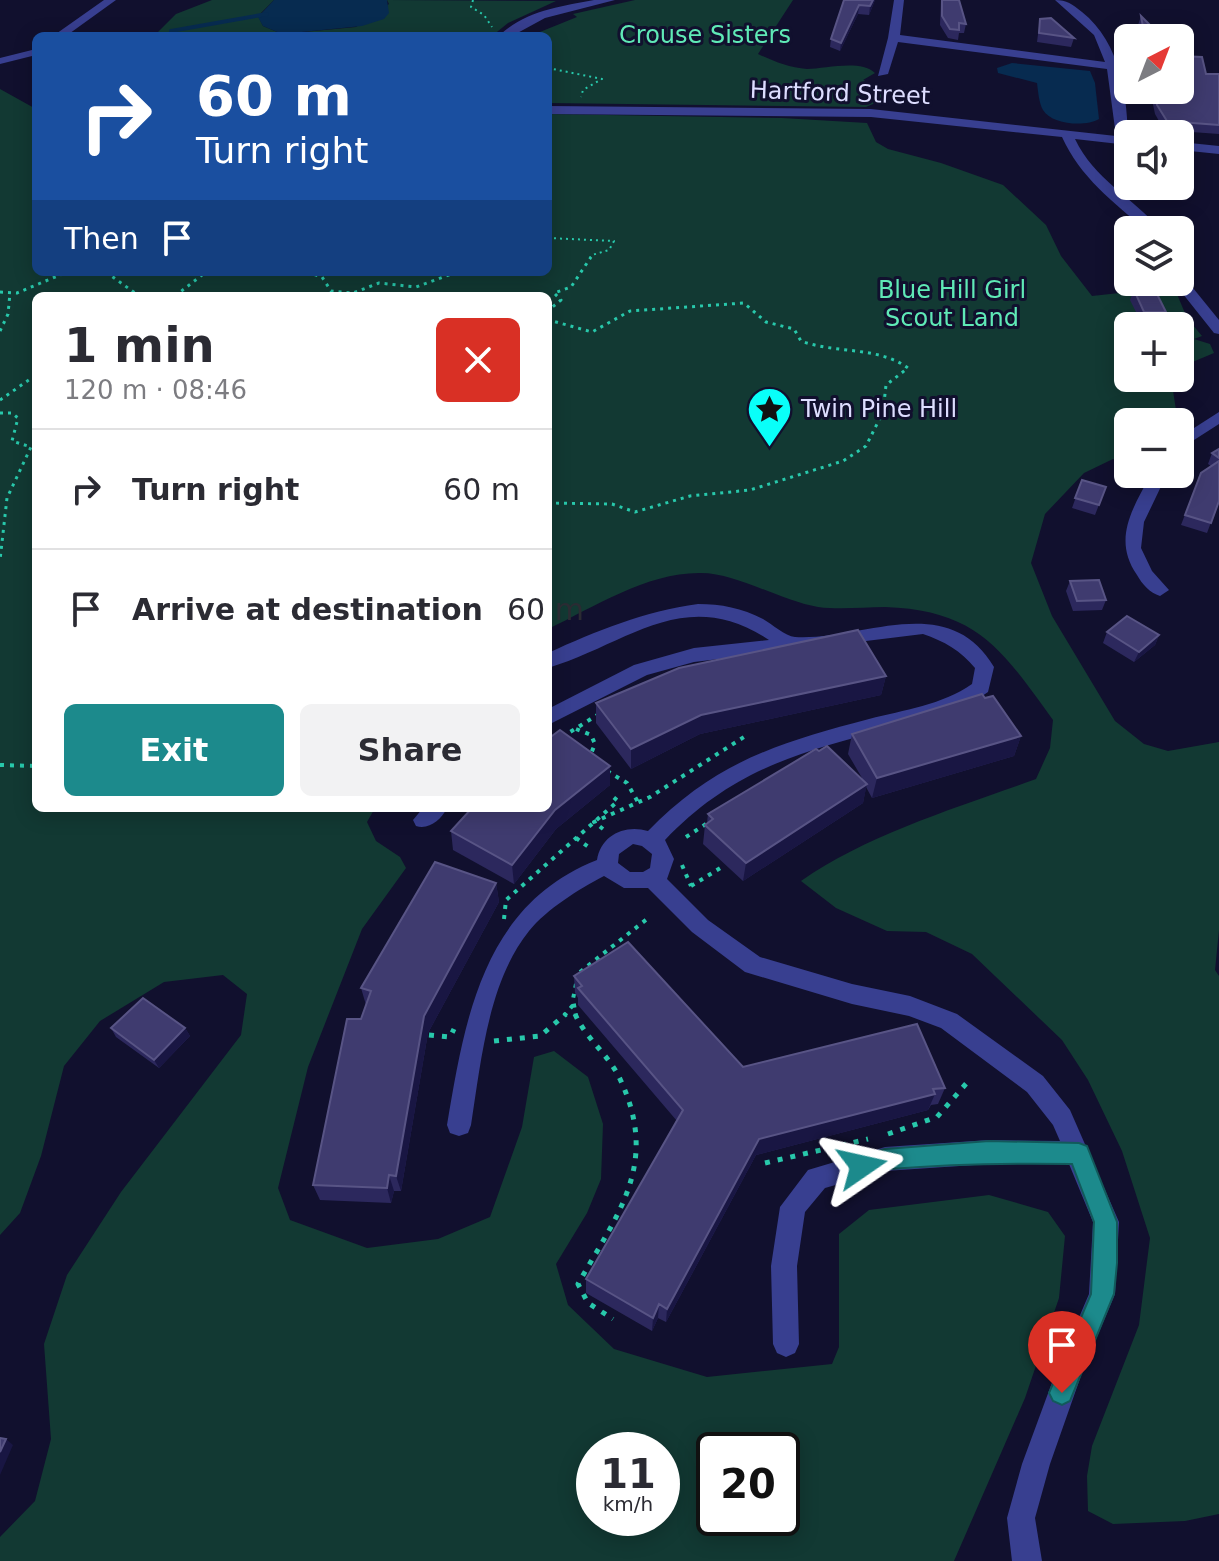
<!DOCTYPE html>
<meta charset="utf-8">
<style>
body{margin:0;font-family:"DejaVu Sans",sans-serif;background:#f2f2f3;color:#2b2b33;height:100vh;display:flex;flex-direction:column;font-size:30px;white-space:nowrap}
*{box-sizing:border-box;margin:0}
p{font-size:26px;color:#7c7c81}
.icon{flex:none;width:44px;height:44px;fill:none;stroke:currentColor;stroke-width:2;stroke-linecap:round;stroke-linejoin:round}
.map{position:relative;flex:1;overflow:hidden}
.side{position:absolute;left:32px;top:292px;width:520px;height:520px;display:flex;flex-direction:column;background:#fff;border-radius:12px;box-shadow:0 4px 20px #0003}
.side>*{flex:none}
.guide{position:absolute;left:32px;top:32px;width:520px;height:244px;border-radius:12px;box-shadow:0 4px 20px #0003;background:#1a4fa0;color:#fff;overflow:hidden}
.needle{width:52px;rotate:42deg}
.controls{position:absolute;left:1114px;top:24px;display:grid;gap:16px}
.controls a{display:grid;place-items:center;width:80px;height:80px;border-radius:12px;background:#fff;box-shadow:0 4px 20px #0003;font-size:40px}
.speed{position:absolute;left:576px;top:1432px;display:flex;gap:16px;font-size:40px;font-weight:700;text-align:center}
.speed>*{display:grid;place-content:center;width:104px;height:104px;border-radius:50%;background:#fff;box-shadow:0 4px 20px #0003;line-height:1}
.speed small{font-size:20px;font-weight:400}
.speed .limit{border:4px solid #111;border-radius:12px;background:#fff;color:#111}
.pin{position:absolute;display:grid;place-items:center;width:68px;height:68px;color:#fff;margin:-82px -34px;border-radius:50% 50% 50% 0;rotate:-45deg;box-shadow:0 0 8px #0007}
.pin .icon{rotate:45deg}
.me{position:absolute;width:88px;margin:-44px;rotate:79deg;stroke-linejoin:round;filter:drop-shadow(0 0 6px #0008)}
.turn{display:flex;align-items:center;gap:28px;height:168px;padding:0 32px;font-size:36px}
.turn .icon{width:104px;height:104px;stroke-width:2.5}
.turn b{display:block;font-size:56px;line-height:68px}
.then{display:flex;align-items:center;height:76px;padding:0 32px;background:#0003;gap:16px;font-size:30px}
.round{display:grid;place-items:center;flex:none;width:84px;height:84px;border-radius:12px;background:#f2f2f3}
.summary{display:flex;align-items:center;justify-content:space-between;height:136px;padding:0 32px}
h1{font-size:48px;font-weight:600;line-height:60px}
.button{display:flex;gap:16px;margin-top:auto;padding:16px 32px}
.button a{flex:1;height:92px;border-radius:12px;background:#1c8a8c;color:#fff;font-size:32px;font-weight:600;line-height:92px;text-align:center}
.button a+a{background:#f2f2f3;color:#2b2b33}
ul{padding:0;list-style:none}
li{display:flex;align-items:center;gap:24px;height:120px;padding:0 32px;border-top:2px solid #e1e1e2}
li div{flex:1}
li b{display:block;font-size:30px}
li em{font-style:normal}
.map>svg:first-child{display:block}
.green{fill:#123933;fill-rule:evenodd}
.water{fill:#072b50}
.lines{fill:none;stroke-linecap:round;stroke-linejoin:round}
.stream{stroke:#072b50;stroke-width:4}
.path-far3{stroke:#28c8ab;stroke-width:2;stroke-dasharray:2 4;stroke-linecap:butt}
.path-far2{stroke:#28c8ab;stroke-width:3;stroke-dasharray:3 5;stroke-linecap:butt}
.path-far1{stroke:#28c8ab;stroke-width:4;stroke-dasharray:4 6;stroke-linecap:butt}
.path{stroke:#28c8ab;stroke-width:5;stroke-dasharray:5 8;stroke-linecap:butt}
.minor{fill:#383f90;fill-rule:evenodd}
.wall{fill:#2c285d}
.shaded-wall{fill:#191643}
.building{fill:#3f3b6f;stroke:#585485;stroke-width:2}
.route{fill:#1c8a8c;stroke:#125a5b;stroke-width:2}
.labels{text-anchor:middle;stroke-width:6;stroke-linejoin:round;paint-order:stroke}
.far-park-label{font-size:24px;fill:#5fe9b6;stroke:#11102e}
.far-street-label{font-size:24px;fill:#ddf;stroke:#11102e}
.far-poi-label{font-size:24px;fill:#ddf;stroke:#11102e;text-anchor:start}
</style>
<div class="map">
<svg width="1219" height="1561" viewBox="0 0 1219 1561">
<rect width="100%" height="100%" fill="#11102e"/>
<path class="green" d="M212 0H274L258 16 263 26 282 34 356 27 389 4 387 0 556 1 508 23 492 36H241L210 33 163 36 158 32 176 14Z
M635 0H793L758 54C773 61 789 68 807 69 825 69 860 59 875 73L863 80 890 90 887 98 866 107 548 103V36H530L577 17 573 14Z
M0 89 36 109V272H548V114L782 118 867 123 876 142 888 149 941 163 1003 185 1046 225 1061 256 1092 296 1174 287 1187 318 1202 336 1194 339 1210 344 1214 353 1183 366 1180 371V326H1128V378H1175L1172 384 1176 410 1172 414 1178 420 1128 422V466L1113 459 1084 473 1045 514 1031 563 1052 616 1115 721 1144 744 1168 751 1219 742V930L1215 970 1219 976V1514L1185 1521 1113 1524 1088 1511 1087 1476 1092 1446 1139 1325 1150 1238 1122 1151 1088 1080 1062 1040 972 954 926 932 887 931 836 908 801 881C868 834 959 807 1036 779L1050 748 1053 720C1003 651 978 610 885 607 863 607 841 610 818 607 781 601 737 573 701 573 648 572 594 607 548 629V296H36V808H375L367 822 376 841 400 857 406 868 362 929 308 1067 278 1188 290 1220 367 1248 438 1239 490 1217 522 1127 534 1057 554 1051 588 1077 603 1124 601 1179 587 1213 556 1264 568 1305 614 1349 707 1377 832 1364 839 1347V1234L869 1210 989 1195 1048 1212 1065 1236 1059 1298 1025 1398 954 1561H0V1537L35 1501 51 1439 44 1344 67 1275 121 1192 241 1035 247 994 223 975 164 982 100 1021 64 1066 41 1156 20 1213 0 1235ZM594 1450H662V1518H594ZM714 1450H782V1518H714Z"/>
<path class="water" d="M274 0H387L389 13 384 19 362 26 282 34 263 26 258 17Z
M1012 63 1090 71 1095 83 1099 119C1086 127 1052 125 1043 110 1039 103 1038 91 1037 83L998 73 997 68Z"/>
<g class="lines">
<path class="stream" d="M171 31 267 14"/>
<path class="path-far3" d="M473 0 471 7 484 15 492 27
M548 68 602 79 583 90 581 97
M548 238 614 241 609 250 592 255 589 259"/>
<path class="path-far2" d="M106 272 139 296
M307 272 322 277 331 291 353 293 379 283 416 287 457 272
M0 292 17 293 67 272
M175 296 206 272
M0 331 8 314 10 293
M0 400 36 375
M0 413H12L18 418 12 441 31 447 7 498 0 560
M548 503 612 504 635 512 690 496 750 490 843 461 866 446 883 412 886 385 908 368C878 346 836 354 801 341L794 329 766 322 744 303 630 311 592 332 549 320 550 309 561 300 554 293 571 287 591 257"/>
<path class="path-far1" d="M576 729 591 735 595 744 590 756
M562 737 599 714
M0 765 36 766
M607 771 627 783 638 802
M603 829 594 822 650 797 744 737
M686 837 706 824
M576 838 590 848
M682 865 691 886
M691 886 722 867
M504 919 506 900 618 801 612 796
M580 972 647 919
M576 984 573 999 576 1016
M564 1016 573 1005"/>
<path class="path" d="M575 1014C586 1039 609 1055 620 1079 660 1164 618 1213 578 1284L588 1303 613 1319
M429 1035 450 1037 454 1029
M494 1041 540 1036 566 1014
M888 1134 937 1117 971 1078
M765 1163 868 1139"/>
<path class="minor" d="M104 0H116L66 36H53Z
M594 0H615L545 18 512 36H499C524 11 562 6 594 0Z
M894 0H904L900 35 1105 62 1094 35 1055 0C1067 0 1072 4 1082 12 1121 43 1128 98 1128 145L1075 139C1094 179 1132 197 1161 230H1146C1113 202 1080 177 1062 137L871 117 548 114V106L871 109 1116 136 1107 69 898 42 888 74 878 76 888 38Z
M36 49V55L0 64V58Z
M1180 142 1219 146V154L1180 150Z
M1180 266 1185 267 1193 288 1219 320V334L1214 333 1179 289 1177 282H1180Z
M1219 412V424L1180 449V437Z
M1151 474H1167L1144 522 1141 548 1152 571 1169 590 1160 596C1150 593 1142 584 1137 575 1112 539 1133 508 1151 474Z
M698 604C721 604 742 608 763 619 772 624 785 636 795 637 862 641 948 589 994 667L988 692C957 714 921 720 885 730 797 752 730 772 665 840L674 859 667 879 708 920 760 957 852 984 910 996 957 1014 1043 1076 1070 1110 1119 1222 1115 1294 1083 1370 1050 1464 1035 1518 1042 1561H1012L1007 1518 1022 1464 1057 1369 1089 1294 1093 1222 1069 1164H989L885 1171 825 1188 805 1212 797 1266 799 1344 795 1353 786 1357 777 1353 773 1344 771 1266 780 1207 808 1170 885 1147 989 1140 1060 1141 1053 1125 1027 1092 941 1028 909 1016 852 1004 745 972 692 932 648 888H624L604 876C579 889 547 909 529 931 488 982 481 1062 471 1125L468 1133 459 1136 450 1133 447 1125C465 1018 483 905 597 860 601 835 625 824 648 831 715 762 778 743 869 719 904 710 942 705 972 684L975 668C961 651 944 641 923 634L694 662 647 675 548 725V709L634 665 694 648 769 640C684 584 628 644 548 668V653C596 631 645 611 698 604ZM633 844 642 846 652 854 650 868 643 872H630L618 863 619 854Z
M423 808H447C441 820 429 830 416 826L413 820Z"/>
</g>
<path class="wall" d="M844 0H875L869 15 858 14 840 51 830 47 831 39Z
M941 0H959L966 24 964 33H959L958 40 948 38 940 25Z
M1141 16 1163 38H1141L1138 25Z
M1040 19 1074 38 1071 47 1037 42Z
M1206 74H1219V134L1164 130 1155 114 1150 90H1180Z
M1134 290 1166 312 1162 322H1141L1130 300Z
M1219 449V501L1207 533 1181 525 1201 473 1211 466 1208 464 1212 453Z
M1082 480 1106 487 1095 515 1072 508Z
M1070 581 1106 600 1102 610 1073 611 1066 591Z
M1107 632 1159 635 1155 645 1134 662 1103 643Z
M886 676 881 695 700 734 631 769 596 723V703Z
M985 698 1021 736 1014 756 872 798 866 787 863 803 743 881 703 844 705 825 707 823 708 814 862 778 848 754 852 734Z
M610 766V785L556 829 514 884 453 850 451 831Z
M496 883 499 902 428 1033 401 1191H394L391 1203 320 1200 313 1185 366 1005 361 988Z
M574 976 743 1067 945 1088 938 1104 931 1105 928 1110 756 1155 666 1322 658 1318 652 1331 586 1293V1279L677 1121 578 1005V998L575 993Z
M111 1028H185L190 1036 159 1068 116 1037Z"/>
<path class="shaded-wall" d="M873 0H875L869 15 870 6Z
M859 5 858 14 840 51 841 43Z
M1188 173 1185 183 1180 184V175Z
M1159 635 1155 645 1134 662 1139 652Z
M886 676 881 695 700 734 631 769V749L701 715Z
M1021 736 1014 756 872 798 877 778Z
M610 766V785L556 829 514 884 512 865 555 810Z
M867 784 863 803 743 881 746 863Z
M496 883 499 902 428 1033 401 1191 396 1176 424 1016Z
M185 1028 190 1036 159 1068 154 1060Z
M935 1094 928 1110 756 1155 666 1322 667 1309 759 1139Z
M389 1175 394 1191 391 1203 387 1188Z
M659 1304 658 1318 652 1331 653 1318Z
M6 1439 13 1445 0 1475V1452Z"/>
<path class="building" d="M844 0H873L870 6 859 5 841 43 831 39Z
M942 0H959L966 24 959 23V30L950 29 942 16Z
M1141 16 1163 38H1145Z
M1051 18 1074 38 1039 33 1040 19Z
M1180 56 1202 57 1206 74H1219V125L1167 121 1157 105 1155 90H1180Z
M1180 167 1188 173 1180 175Z
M1134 290H1155L1166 312H1144Z
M1219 449V458L1212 453Z
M1219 461V501L1211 523 1185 515 1201 473Z
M1082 480 1106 487 1099 505 1075 498Z
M1099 580 1106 600 1077 601 1070 581Z
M1127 616 1159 635 1139 652 1107 632Z
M858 630 886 676 701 715 631 749 596 703 679 668Z
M982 694 985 698 993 696 1021 736 877 778 852 734Z
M560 730 610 766 555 810 512 865 451 831 472 808H548V739Z
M827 746 867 784 746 863 705 825 713 819 708 814 816 749 819 751Z
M435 862 496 883 424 1016 396 1176 389 1175 387 1188 313 1185 347 1019H361L371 991 361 988Z
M628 942 743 1067 917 1024 945 1088 933 1089 935 1094 759 1139 667 1309 659 1304 653 1318 586 1279 683 1110 578 988 582 986 574 976Z
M143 998 185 1028 154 1060 111 1028Z
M0 1438 6 1439 0 1452Z"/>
<path class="route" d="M989 1141 1079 1143 1087 1146 1117 1222V1263L1114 1294 1070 1401 1062 1405 1053 1401 1049 1393 1091 1294 1094 1222 1072 1164C1011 1163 951 1164 890 1169 877 1171 867 1178 854 1173L851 1166 854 1158 885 1149Z"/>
<defs>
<symbol id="sight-pin" viewBox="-11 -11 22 30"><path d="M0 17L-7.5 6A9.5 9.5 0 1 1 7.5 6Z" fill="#09fff9" stroke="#11102e"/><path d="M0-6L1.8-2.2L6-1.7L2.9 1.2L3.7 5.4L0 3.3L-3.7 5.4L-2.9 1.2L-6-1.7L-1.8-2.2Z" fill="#111"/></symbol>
</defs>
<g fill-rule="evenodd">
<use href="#sight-pin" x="744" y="384" width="51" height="69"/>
</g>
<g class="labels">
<g class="far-park-label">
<text x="705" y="43">Crouse Sisters</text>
<text x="952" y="298">Blue Hill Girl<tspan x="952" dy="28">Scout Land</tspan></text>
</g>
<g class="far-street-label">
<text transform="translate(840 93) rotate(2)" y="8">Hartford Street</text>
</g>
<g class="far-poi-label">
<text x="801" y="417">Twin Pine Hill</text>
</g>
</g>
</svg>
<div class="controls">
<a><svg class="needle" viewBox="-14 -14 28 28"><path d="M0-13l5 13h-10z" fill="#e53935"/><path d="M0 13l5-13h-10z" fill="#7c7c81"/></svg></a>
<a><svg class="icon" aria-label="sound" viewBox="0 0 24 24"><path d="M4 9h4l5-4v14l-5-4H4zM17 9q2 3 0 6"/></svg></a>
<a><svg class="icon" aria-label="layers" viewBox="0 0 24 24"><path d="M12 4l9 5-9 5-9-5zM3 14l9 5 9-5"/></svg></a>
<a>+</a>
<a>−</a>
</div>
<div class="speed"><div>11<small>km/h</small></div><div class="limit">20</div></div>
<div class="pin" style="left:1062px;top:1393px;background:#d93025"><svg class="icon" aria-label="arrive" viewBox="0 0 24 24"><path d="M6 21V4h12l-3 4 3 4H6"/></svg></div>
<svg class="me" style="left:862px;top:1166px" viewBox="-20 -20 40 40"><path d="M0-17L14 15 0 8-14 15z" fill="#1c8a8c" stroke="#fff" stroke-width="4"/></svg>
<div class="guide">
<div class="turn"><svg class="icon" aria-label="right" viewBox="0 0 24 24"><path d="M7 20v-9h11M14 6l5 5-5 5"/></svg><div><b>60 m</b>Turn right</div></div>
<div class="then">Then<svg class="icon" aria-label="arrive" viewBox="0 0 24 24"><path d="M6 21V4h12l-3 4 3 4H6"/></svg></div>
</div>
<section class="side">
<div class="summary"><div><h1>1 min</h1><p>120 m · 08:46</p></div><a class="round" style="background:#d93025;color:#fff"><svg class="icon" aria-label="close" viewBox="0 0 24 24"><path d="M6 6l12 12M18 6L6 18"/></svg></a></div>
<ul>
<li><svg class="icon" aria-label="right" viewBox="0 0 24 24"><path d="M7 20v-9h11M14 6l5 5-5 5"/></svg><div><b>Turn right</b></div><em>60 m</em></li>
<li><svg class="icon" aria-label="arrive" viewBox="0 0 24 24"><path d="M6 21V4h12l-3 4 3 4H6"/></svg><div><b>Arrive at destination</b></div><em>60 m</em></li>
</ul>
<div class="button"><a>Exit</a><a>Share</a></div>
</section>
</div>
